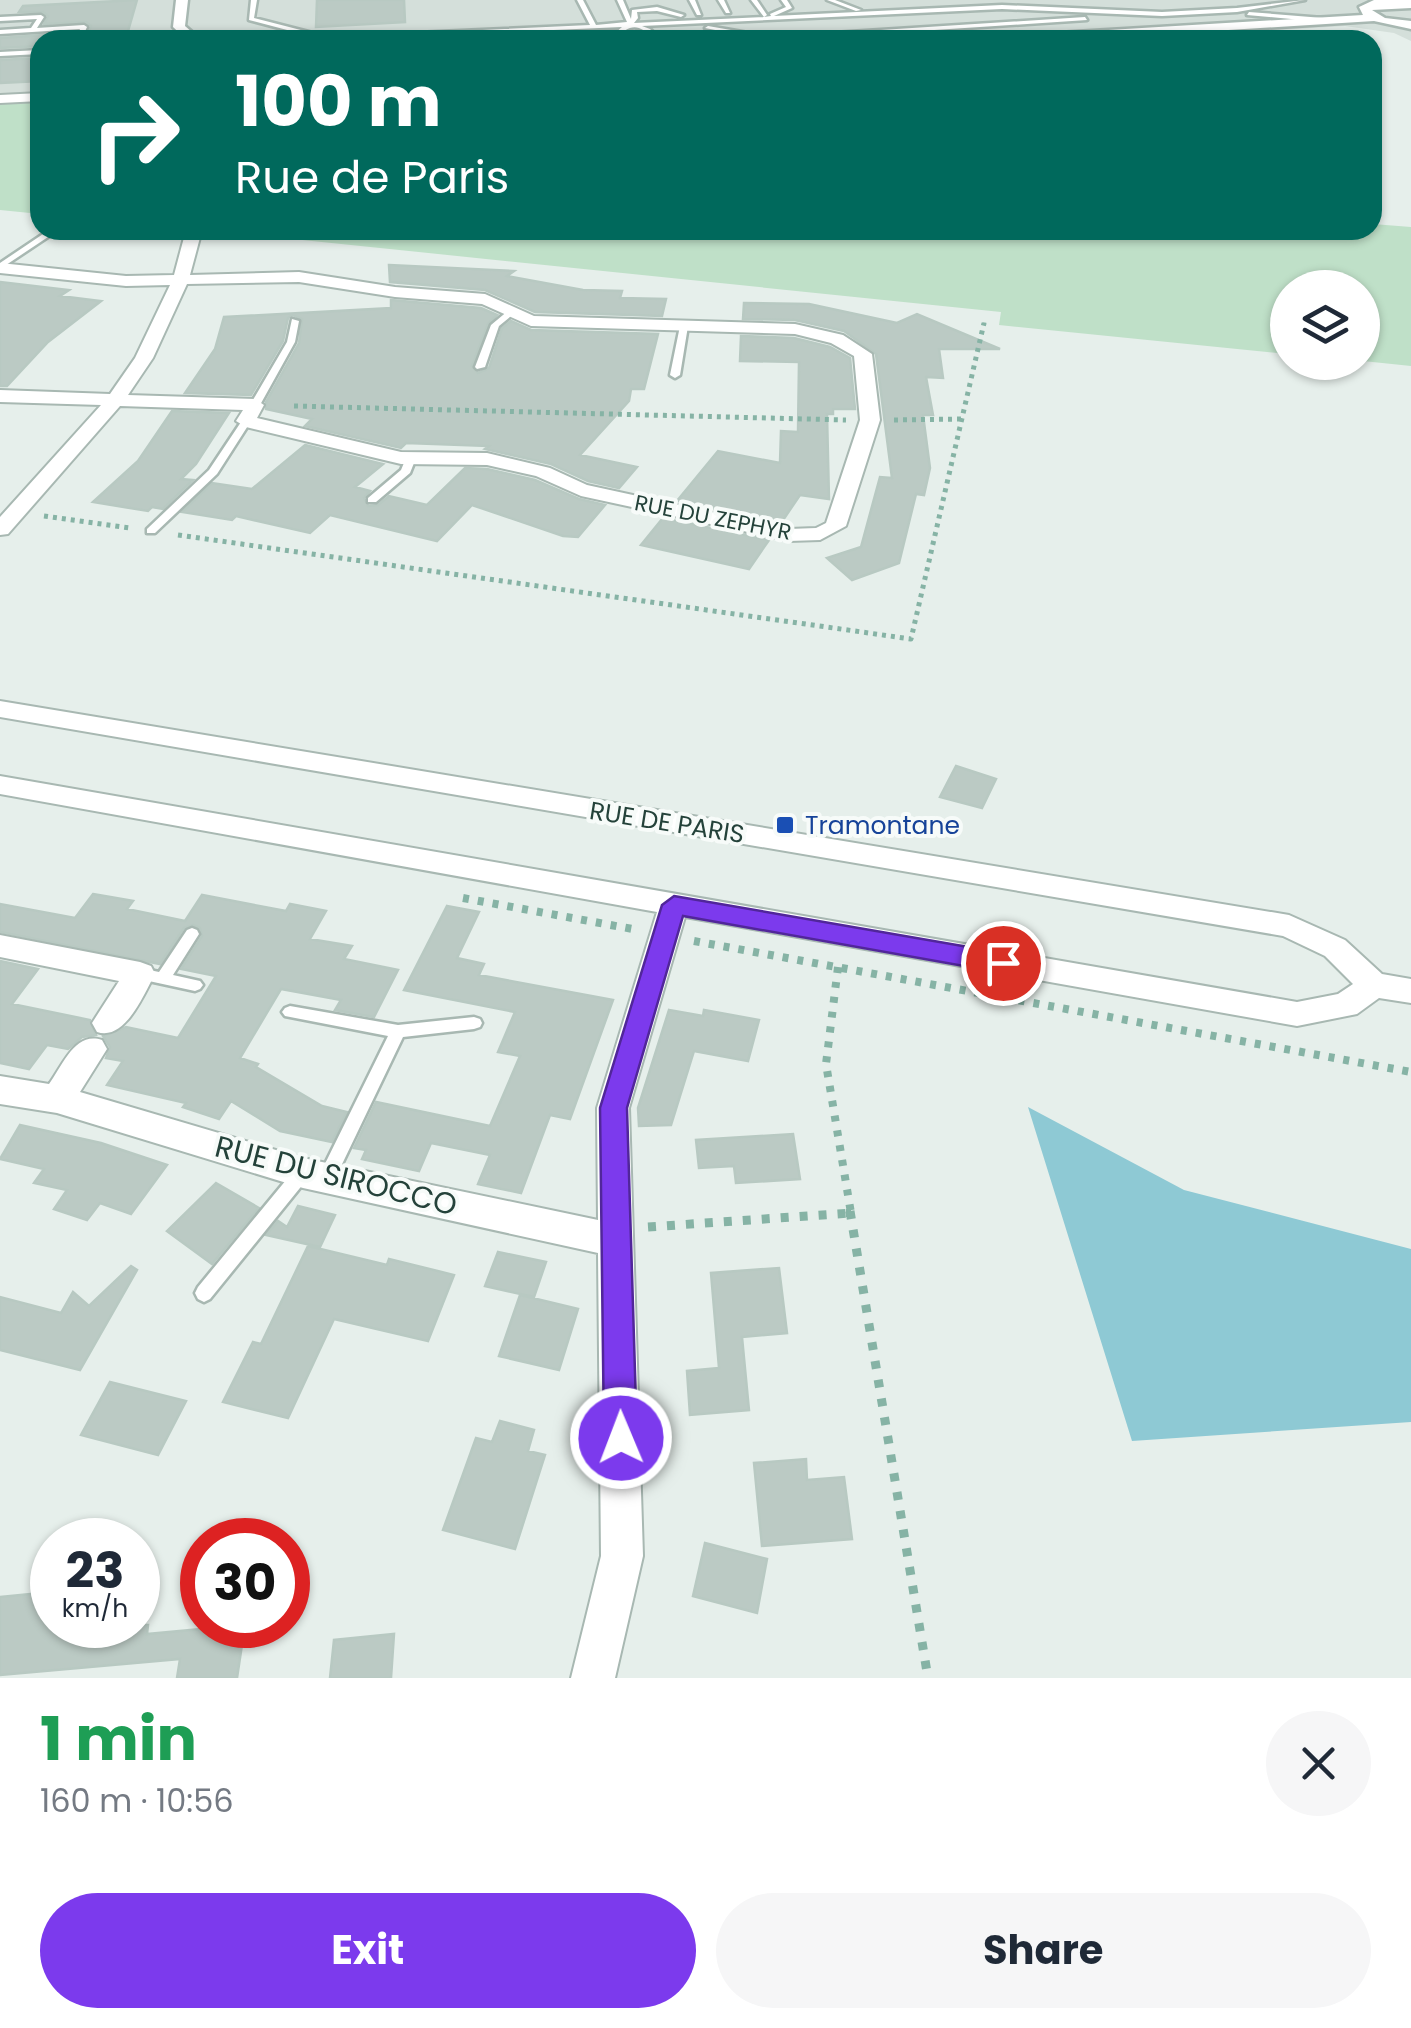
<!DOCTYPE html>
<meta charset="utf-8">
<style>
body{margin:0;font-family:Poppins,sans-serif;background:#f6f6f7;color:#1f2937;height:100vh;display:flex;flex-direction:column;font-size:38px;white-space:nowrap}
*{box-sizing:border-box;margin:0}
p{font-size:32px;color:#747a83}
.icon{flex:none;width:55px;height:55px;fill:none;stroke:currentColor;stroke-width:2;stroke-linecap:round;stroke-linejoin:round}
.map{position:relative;height:1678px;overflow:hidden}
.details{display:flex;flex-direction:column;background:#fff;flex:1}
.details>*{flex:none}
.top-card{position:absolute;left:30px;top:30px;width:1352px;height:210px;border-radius:30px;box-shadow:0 2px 8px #0004;background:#00695c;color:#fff;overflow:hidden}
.buttons{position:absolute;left:1270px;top:270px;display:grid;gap:20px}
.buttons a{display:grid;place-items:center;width:110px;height:110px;border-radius:50%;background:#fff;box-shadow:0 2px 8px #0004;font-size:50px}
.speed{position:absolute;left:30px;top:1518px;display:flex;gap:20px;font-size:50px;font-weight:700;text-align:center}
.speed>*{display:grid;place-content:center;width:130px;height:130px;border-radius:50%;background:#fff;box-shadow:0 2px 8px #0004;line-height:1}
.speed small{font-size:25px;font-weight:400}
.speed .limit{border:15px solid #d22;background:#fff;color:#111}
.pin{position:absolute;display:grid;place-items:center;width:85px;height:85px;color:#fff;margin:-42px;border:5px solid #fff;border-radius:50%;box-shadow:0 2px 10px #0007}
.me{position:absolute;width:110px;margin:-55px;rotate:359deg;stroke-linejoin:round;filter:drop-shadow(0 0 8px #0008)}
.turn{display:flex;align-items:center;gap:35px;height:210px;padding:0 40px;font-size:45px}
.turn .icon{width:130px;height:130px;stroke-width:2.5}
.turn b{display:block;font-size:70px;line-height:85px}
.round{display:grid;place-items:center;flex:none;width:105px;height:105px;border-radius:52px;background:#f6f6f7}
.summary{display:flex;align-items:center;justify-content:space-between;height:170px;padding:0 40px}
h1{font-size:60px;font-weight:700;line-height:75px;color:#1e9e55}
.cta{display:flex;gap:20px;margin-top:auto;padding:20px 40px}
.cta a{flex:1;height:115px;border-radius:60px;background:#7c3aed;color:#fff;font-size:40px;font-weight:700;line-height:115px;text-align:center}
.cta a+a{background:#f6f6f7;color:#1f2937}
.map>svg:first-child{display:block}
.built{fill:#d4dfda}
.green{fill:#bfe0c8}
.water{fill:#8ec9d4}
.building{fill:#bbcac4;stroke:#b8c9c2;stroke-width:2.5}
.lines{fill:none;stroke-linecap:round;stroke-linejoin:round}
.service-casing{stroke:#a8b8b2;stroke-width:5}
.minor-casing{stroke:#a8b8b2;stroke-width:4}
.tertiary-casing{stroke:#a8b8b2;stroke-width:5}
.path-far3{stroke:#86b3a5;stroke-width:4;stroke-dasharray:2.5 4;stroke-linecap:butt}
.path-far2{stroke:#86b3a5;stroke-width:5;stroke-dasharray:4 5;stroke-linecap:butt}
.path-far1{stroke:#86b3a5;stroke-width:8;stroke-dasharray:6 9;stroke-linecap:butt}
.path{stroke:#86b3a5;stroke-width:9;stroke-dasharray:8 11;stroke-linecap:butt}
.service{fill:#fff;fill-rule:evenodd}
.minor{fill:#fff;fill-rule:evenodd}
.tertiary{fill:#fff;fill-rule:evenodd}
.route{fill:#7c3aed;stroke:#51269a;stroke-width:2.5}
.transit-dot{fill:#1a4fb4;stroke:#f7fbf9;stroke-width:4}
.labels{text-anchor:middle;stroke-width:8;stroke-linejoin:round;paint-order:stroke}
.far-street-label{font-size:22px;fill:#24423a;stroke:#f7fbf9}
.street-label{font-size:25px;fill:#24423a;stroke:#f7fbf9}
.transit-label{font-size:25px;fill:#164399;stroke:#f7fbf9;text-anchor:start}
.near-street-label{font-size:30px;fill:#24423a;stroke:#f7fbf9}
</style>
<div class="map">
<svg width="1411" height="1678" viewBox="0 0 1411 1678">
<rect width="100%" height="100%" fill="#e6efeb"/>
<path class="built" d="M0 0H1411V41L1394 33 1345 26 1113 40H40V99L0 101Z"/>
<path class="green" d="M40 99V214L0 210V101Z
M1373 224 1411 227V366L1363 361 1362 288H1288L1287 354 999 325 1001 312 205 230H1372Z"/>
<path class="water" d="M1028 1107 1184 1190 1411 1249V1422L1132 1441Z"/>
<path class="building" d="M137 0 126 38 85 40 91 26 86 22 44 24 48 16 43 12H19L23 6Z
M317 0H404L405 22 316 27Z
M74 33 71 40H40V46L0 48V38Z
M40 58V81L0 83V60Z
M389 265 514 271 507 276 583 290 622 291 620 298 666 299 662 316 535 312 485 290 390 282Z
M0 282 69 290 60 296 101 301 48 342 7 386H0Z
M391 300 481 308 497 315 488 324 472 366 478 373 489 368 502 328 511 321 531 330 658 334 644 389H631L629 401 580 455 637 467 619 488 588 481 551 464 485 449 489 446 406 443 401 448 305 426 312 419 266 409V402L299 343 302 319 293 315 288 318 283 341 251 395 185 393 215 349 224 317 391 308Z
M744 303 809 304 897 323 917 314 1000 349H939L943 378 926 377 933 415H923L930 468 924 495 916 494 899 563 852 580 827 558 861 547 880 477 892 478 876 354 844 331 795 320 743 319Z
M741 336 794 338 830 347 850 358 855 409H833V414H827L829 499 800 495 781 523 677 501 718 451 780 463 781 431 798 432 799 362 740 361Z
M172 411 229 413 196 464 181 479 193 480 163 509 152 507 148 511 93 502 138 461Z
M305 445 383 464 355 487 370 491 364 498 368 506 378 505 389 496 427 505 465 468 487 469 535 480 579 499 605 505 578 537 563 536 472 505 437 541 330 515 310 533 236 516 232 520 182 512 212 483 252 489Z
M663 518 769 540 749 569 641 545Z
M956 766 996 779 982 808 940 797Z
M93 894 133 901 127 909 185 921 202 895 286 911 290 904 326 911 310 939 352 946 344 959 398 970 374 1017 335 1010 341 1000 281 989 240 1058 258 1064 256 1067 322 1106 347 1112 332 1142 280 1131 231 1101 219 1119 183 1107 186 1103 107 1085 123 1061 106 1058 110 1047 103 1036 126 1027 178 1038 216 976 181 969 202 936 200 928 193 925 184 928 160 964 0 932V904L75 918Z
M447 906 479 912 457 958 484 964 479 975 613 1000 570 1119 550 1115 521 1193 478 1184 490 1155 431 1143 419 1171 362 1159 366 1150 354 1148 376 1102 490 1126 520 1056 498 1052 515 1012 404 990Z
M0 961 38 969 12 1004 90 1020 96 1035 82 1037 68 1049 47 1045 29 1069 0 1063Z
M669 1010 703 1016 704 1010 759 1020 748 1061 694 1051 671 1125 639 1126 638 1108Z
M20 1125 101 1143 167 1165 131 1214 100 1203 87 1220 54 1209 67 1190 34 1183 44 1169 0 1159Z
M793 1134 800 1179 736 1183 734 1166 699 1168 696 1140Z
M216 1183 259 1208 212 1264 167 1231Z
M298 1206 335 1215 320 1247 266 1235 278 1221 287 1227Z
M308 1246 387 1265 389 1259 454 1275 428 1341 334 1319 288 1418 223 1402 253 1342 261 1344Z
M498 1252 546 1262 534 1297 485 1286Z
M131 1266 137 1270 80 1370 0 1350V1297L61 1313 73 1292 89 1306Z
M779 1268 787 1333 742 1337 749 1410 690 1415 687 1371 719 1368 711 1273Z
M520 1295 578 1309 559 1370 499 1356Z
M110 1382 186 1401 158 1455 81 1435Z
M500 1421 534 1430 528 1451 545 1455 515 1549 443 1530 476 1438 492 1442Z
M806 1459 807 1480 844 1477 852 1539 762 1546 754 1463Z
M705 1543 767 1559 757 1613 693 1596Z
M52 1592V1625H148L147 1634 245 1625 237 1678H177L180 1659 0 1675V1597Z
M394 1634 391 1678H330L334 1640Z"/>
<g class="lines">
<defs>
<path id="service" d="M251 0H257L254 18 328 37 590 25 577 0H583L596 25 627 22 617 0H623L631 19 632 10 657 7 684 15 681 17 657 11 637 12 638 18 634 23 764 17 751 0H757L767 15 764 17 771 16 770 14 786 7 781 0H787L792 8 774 16 1002 5 1162 12 1237 8 1305 0 1237 12 1162 16 1002 9 642 26 650 29 661 40H655C637 22 631 24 613 40H607L622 27 325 40 249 20Z
M689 0H695L701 15H697Z
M718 0H724L730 13H726Z
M827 0H835L861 10 856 11Z
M1249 12 1323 18 1326 20 1323 22 1247 15Z
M41 15 44 17 37 28 84 25 87 27 81 40H75L80 29 0 34V30L31 28 37 19 0 21V17Z
M1085 17 1087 20 782 40H767L705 28 708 26 771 37Z
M40 50V54L0 56V52Z
M49 230 57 231 0 269V263Z
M509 310 516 312 499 326 485 367 477 369 475 367 491 325Z
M292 319 299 321 295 342 260 405 252 407 250 405 287 342Z
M684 323 688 326 680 375 675 378 670 375 680 326Z
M243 419 251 421 217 474 155 533H147V529L209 470Z
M411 455 416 458 410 473 376 502H368V498L401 470 406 458Z
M192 928 197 930 199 934 173 975 200 981 203 985 200 989 195 991 135 978 132 974 135 970 140 968 159 972 187 930Z
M290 1006 398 1025 474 1017 480 1019 482 1023 480 1027 474 1029 403 1037 333 1183 327 1186 321 1183 318 1178 388 1036 285 1016 282 1012 285 1008Z
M302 1165 308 1168 311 1173 308 1178 210 1299 204 1302 198 1299 195 1293 198 1287 296 1168Z"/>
<path id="minor" d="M40 93V101L0 103V95Z
M186 230H202L190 275 299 272 395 287 485 294 534 316 795 324 843 335 872 354 880 420 846 526 820 540 789 541 581 496 536 476 487 465 401 464 246 427 236 421 243 410 120 406 8 534 0 535V517L101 405 0 402V390L110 394 135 358 170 285 126 286 0 273V263L126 276 174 275ZM299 282 395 297 482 304 531 326 795 334 831 343 854 356 860 420 826 523 816 528 789 529 587 485 550 468 487 453 401 452 257 418 264 405 255 399 128 395 153 358 187 284Z
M0 701 1289 915 1345 940 1382 974 1411 979V1003L1379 998 1357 1014 1297 1026 685 917 629 1108 643 1556 615 1678H571L601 1556 598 1253 303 1188 57 1113 0 1104V1076L49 1084C63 1065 75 1031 102 1040L107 1049 80 1092 303 1158 598 1220 597 1108 657 912 0 794V776L1297 1002 1338 994 1353 984 1325 956 1283 936 0 717Z
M0 935 140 962 151 966 155 974C143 996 125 1041 97 1032L92 1023 119 981 0 957Z"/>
<path id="tertiary" d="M176 0H188L185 26 201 40H187L173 27Z
M1374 0H1411V8L1372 10 1385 18 1411 21V29L1374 21 1069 40H1000L1006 36 1363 15 1359 7Z"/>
</defs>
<use href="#service" class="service-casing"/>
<use href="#minor" class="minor-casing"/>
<use href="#tertiary" class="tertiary-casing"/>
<path class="path-far3" d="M984 325 985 319"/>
<path class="path-far2" d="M294 406 846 420
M894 420 962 419
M44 516 130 528
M178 535 911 639 984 323"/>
<path class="path-far1" d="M463 898 638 930
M694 941 1411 1072
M838 967 826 1064 851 1213
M846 1213H851"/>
<path class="path" d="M850 1211 928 1678
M648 1227 851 1213"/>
<use href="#service" class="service"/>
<use href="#minor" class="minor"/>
<use href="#tertiary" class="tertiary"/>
</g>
<path class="route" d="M674 896 1003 953 1012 956 1015 963 1012 970 1003 973 683 916 627 1108 637 1438 632 1450 621 1455 609 1450 604 1438 600 1108 662 905Z"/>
<rect class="transit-dot" x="775" y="815" width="20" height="20" rx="5"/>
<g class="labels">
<g class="far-street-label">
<text transform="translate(713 517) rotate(11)" y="8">RUE DU ZEPHYR</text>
</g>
<g class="street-label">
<text transform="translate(667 822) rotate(9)" y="9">RUE DE PARIS</text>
</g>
<g class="transit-label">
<text x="805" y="834">Tramontane</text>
</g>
<g class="near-street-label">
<text transform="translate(336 1176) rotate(14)" y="10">RUE DU SIROCCO</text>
</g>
</g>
</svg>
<div class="buttons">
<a><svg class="icon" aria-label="layers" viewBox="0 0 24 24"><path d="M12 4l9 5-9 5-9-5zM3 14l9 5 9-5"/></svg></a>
</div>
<div class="speed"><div>23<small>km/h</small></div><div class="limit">30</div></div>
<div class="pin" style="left:1003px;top:963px;background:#d93025"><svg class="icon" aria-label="arrive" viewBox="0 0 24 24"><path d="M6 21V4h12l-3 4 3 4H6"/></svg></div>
<svg class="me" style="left:621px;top:1438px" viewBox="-20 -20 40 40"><circle r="17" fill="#7c3aed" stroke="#fff" stroke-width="3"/><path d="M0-11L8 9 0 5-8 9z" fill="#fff"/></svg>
<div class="top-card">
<div class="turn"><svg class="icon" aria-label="right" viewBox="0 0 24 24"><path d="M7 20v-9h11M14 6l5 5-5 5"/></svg><div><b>100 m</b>Rue de Paris</div></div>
</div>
</div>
<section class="details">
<div class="summary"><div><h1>1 min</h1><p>160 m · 10:56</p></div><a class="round"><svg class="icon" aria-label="close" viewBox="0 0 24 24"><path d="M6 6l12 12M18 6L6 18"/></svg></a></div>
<div class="cta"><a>Exit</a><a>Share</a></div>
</section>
